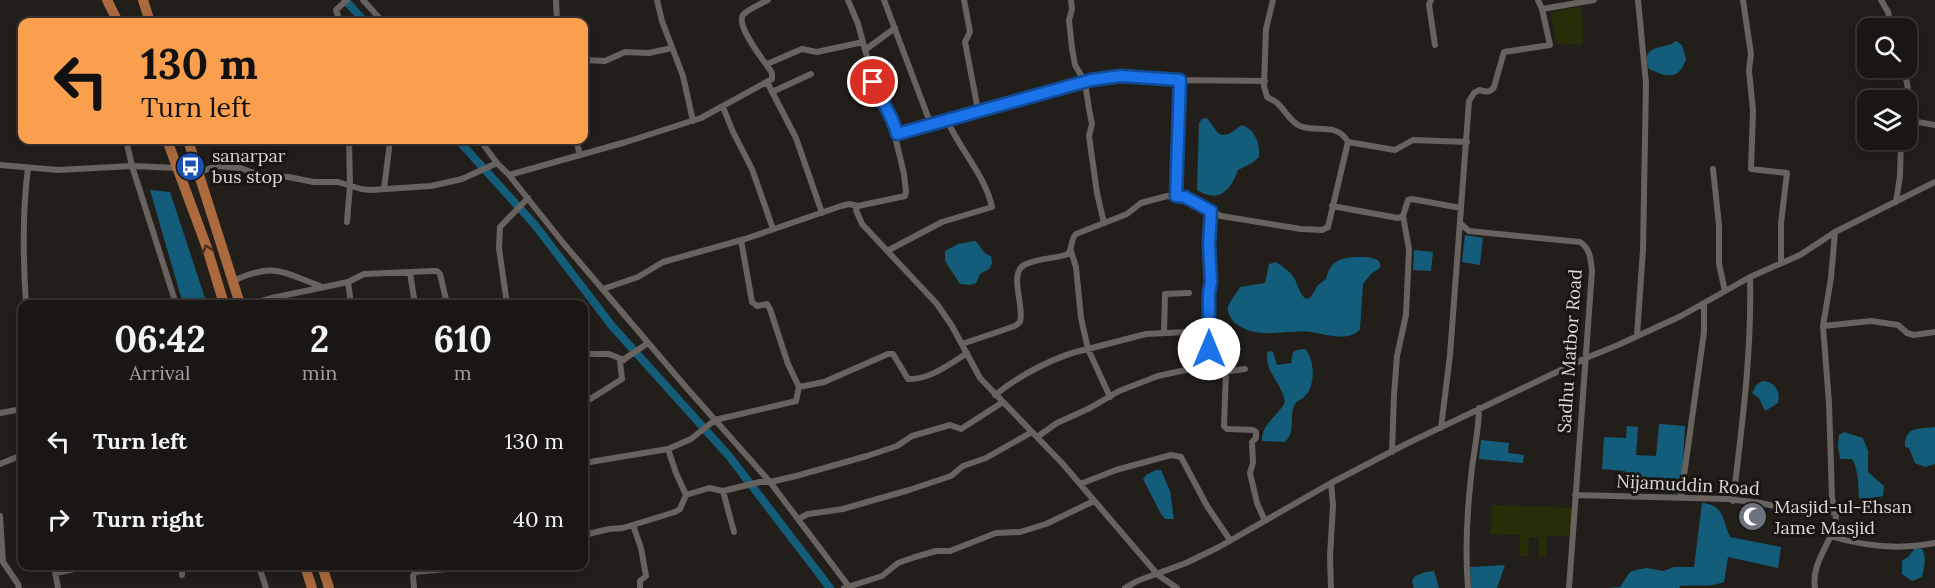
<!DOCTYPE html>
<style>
body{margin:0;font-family:Lora,serif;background:#231f1d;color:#f1f3f6;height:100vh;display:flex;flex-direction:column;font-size:22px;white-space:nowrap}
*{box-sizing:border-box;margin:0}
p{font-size:20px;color:#9f9fa0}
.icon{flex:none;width:33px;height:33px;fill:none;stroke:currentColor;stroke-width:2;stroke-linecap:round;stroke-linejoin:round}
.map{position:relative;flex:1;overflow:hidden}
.side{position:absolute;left:18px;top:300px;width:570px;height:270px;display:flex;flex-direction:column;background:#1a1614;border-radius:12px;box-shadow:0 3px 15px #0003,0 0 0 2px #383534}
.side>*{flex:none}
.hud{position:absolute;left:18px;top:18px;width:570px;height:126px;border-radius:12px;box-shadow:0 3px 15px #0003,0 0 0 2px #383534;background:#f99f4d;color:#111;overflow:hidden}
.fabs{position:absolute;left:1857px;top:18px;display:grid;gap:12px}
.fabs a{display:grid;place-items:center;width:60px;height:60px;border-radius:12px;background:#1a1614;box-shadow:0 3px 15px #0003,0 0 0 2px #383534;font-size:30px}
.pin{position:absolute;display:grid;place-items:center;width:51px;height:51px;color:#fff;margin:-26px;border:3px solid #fff;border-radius:50%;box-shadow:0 2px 6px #0007}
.me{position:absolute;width:66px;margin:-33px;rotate:0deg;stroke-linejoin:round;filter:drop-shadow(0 0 4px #0008)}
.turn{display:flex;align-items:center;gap:21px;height:126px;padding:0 24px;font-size:27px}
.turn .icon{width:78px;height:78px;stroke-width:2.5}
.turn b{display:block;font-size:42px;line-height:51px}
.eta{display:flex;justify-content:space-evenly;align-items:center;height:102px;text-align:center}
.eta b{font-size:36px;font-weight:700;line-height:42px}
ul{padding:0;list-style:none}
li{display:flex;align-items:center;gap:18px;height:78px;padding:0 24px}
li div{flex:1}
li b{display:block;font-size:22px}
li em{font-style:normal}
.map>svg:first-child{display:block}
.green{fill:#272d07}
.water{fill:#135d7a}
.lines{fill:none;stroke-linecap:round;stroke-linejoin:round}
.canal{stroke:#135d7a;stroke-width:8}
.minor{stroke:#68635f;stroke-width:6}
.trunk{stroke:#ac6a3f;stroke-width:10}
.oneway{stroke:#4c3321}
.route-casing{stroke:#114b97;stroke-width:15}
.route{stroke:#1a73e8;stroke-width:10}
.labels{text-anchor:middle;stroke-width:6;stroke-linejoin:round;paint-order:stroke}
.poi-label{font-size:18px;fill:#dddad8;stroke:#191511;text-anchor:start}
.street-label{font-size:18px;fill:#dddad8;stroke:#191511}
</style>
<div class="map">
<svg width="1935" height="588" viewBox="0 0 1935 588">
<rect width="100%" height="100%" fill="#221e1a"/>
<path class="green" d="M1582 6 1583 45 1556 43 1551 13Z
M1492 505 1574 508 1572 536H1547L1546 557 1538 556 1539 538 1529 537 1528 556H1520V535L1491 534Z"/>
<path class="water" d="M1676 41 1682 45 1686 59C1679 81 1666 77 1649 69 1639 43 1666 50 1676 41Z
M1207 118 1218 133 1222 135 1229 134 1242 125C1256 130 1260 144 1259 157L1252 163 1238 170C1231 190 1219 204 1197 190L1199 123 1202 119Z
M150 190 170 192 207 304H183Z
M1465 235 1483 238 1480 265 1462 262Z
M975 241C981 245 982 254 991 256L992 263 989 269 980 274 976 283 970 285 960 284 945 261V251L958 244Z
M1414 250 1433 252 1431 271 1413 270Z
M1368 257 1378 260 1380 264V268L1371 274 1363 284 1360 329C1349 343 1326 334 1311 332 1286 329 1257 341 1235 323 1231 319 1227 313 1228 307 1230 300 1237 293 1240 287L1265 283 1269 264 1276 262C1282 266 1288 270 1292 275 1298 282 1299 296 1307 299L1311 297 1318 285 1326 279C1331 256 1347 257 1368 257Z
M1305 349C1315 359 1316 387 1304 397 1300 401 1297 400 1294 406 1289 419 1296 432 1285 442L1262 441C1261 424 1278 416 1285 402 1282 383 1265 373 1267 353L1269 351 1273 352 1277 365 1291 363 1293 352 1297 350Z
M1763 381C1775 382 1781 391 1778 403L1765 411 1759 398 1752 393 1756 385Z
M1659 424 1685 426 1681 494 1624 490 1625 471 1602 469 1604 437 1626 438 1627 426 1638 427 1636 455 1656 456Z
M1935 427V464L1925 467 1915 463 1909 448 1905 447C1904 426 1920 429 1935 427Z
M1844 432 1863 438 1868 451V472L1884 486 1883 496 1861 501 1859 498C1858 485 1859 471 1852 459H1840L1838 446 1839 435Z
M1481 440 1509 443 1508 453 1524 455 1523 463 1479 459Z
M1156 470H1161L1170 491 1174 519H1165L1161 514 1143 479 1146 475Z
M1702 503C1725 505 1722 520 1730 537L1781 547 1778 568 1728 557 1724 582C1707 588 1698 584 1680 586L1679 588H1608L1620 587 1630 572 1636 570 1647 568 1663 571 1674 567H1694Z
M1915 548 1922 549C1927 558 1924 568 1922 577L1912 581 1902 574V561L1909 556Z
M1505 565 1497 588H1471L1470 567Z
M1434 571 1439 588H1414L1412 581 1415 576 1426 572Z"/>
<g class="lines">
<path class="canal" d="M345 0 365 22
M458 140 535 225 612 326 729 456 830 588"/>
<path class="minor" d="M363 0 383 22
M556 0 557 22
M657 0 662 21 683 76 693 121
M884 0 931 125
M964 0 970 32 965 42 978 110
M1071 0 1072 9 1069 20 1072 48 1075 65 1085 82 1089 109 1092 124 1089 136 1097 193 1104 223
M1431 0 1429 5 1435 45
M1743 0 1751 54 1749 70 1753 111 1751 169 1787 173 1781 223V262
M1881 0 1888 12 1892 28
M1542 9 1594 0
M340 22 336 10 347 0
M865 50 895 28
M584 60 605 61 625 52 649 53 672 48
M767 64 802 49 817 52 863 42
M1904 68 1908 89 1906 102
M767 82 796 138 822 213
M772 92 811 74
M723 107 733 132 752 169 773 229
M1906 120 1935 125
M897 133 1101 78 1121 77 1181 80 1265 81
M126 140 132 166 176 304
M480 140 497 163 509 175 564 244 685 386 770 482 850 588
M576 140 580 155
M1348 142 1395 150 1413 140 1467 142
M0 165 58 170 132 166 177 168
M1713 169 1719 225V264L1725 291
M199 172 217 166 240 168 260 175 288 177 314 182H338L361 189 371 190 431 186 462 179 497 163
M509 175 626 142 701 118 772 79V73C766 63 735 26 743 15 748 9 761 4 768 0
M384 189 390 141
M1176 196 1181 80
M1896 202 1900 176 1901 140
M858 206 856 210 862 224 937 304 952 326 980 378 1062 463 1158 575 1177 588
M1332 206 1398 218 1403 216 1408 200 1412 199 1461 208
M347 222 350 185 349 140
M1461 224 1469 231 1580 242C1590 248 1591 260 1592 271L1569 588
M741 240 752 302 757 306 767 304 770 309 788 364 799 387
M887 251 942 222 992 207C985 175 960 150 947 120
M410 273 415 304
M233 281C274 262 281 272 320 286
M348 282 351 304
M603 289 638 277 663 262 745 239 841 206 849 204 858 206 905 196 906 192 904 174 895 136V125L877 93 858 24 848 0
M26 304C23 259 22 214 28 168
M250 304 272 298 348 282 364 274 433 271H437L440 274 447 304
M507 304 499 248 500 227 528 198
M1823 326 1871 321 1898 325 1907 333 1914 335 1935 332
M1164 332 1165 294 1189 293
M1637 335 1643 250 1646 83 1638 0
M962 344 1015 326 1020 322C1025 305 1007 272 1026 264 1039 258 1055 259 1068 254 1073 248 1070 240 1076 234L1127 214 1141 203 1167 196 1185 197 1221 216 1301 229 1322 230 1328 227 1348 142C1337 122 1317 133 1300 126 1289 121 1284 108 1276 102 1273 100 1270 99 1267 97L1264 86 1266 29 1273 0
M584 354H609L624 360
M1210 371 1209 314V292L1211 283 1209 244 1211 211
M1226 372 1224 426 1227 429 1253 430 1256 432V438L1252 442 1253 463 1250 473 1257 503 1265 521
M995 395C1020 375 1057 355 1088 349L1081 318 1076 267 1071 251
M1110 397 1088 349 1146 334 1226 330
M584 403 622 379 620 362 648 343
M0 413 22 409
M1441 428 1450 355 1469 101 1474 93 1479 90C1486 92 1490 93 1494 87L1504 52 1550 45 1542 9 1538 0
M1037 437 1057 423 1090 408 1119 391 1158 376 1190 369 1223 372 1245 369
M668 449 676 473 686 495
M1392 452 1394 395 1397 356 1406 315 1409 249 1403 216
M584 463 668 449 691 439 715 420 796 401 799 387 824 382 888 354H893L908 379C929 380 950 364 967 353
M0 464 22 455
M1331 483 1333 505 1330 557 1331 588
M1080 484 1116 470 1171 455 1181 457 1207 506 1230 540
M723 491 734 532
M1575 495 1728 499 1760 503 1790 509 1836 513
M1681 497 1704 332V303
M1733 501C1742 426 1752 352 1750 277
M0 516 3 562 18 584 19 588
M798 519 808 514 843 509 909 490 951 476 963 466 986 458 1032 432
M633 525 641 548 646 576 640 581V588
M584 535 609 529 623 528 675 512 680 509 686 495 709 488 723 491 760 482H770L796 476 867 456 897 446 912 436 950 425 961 429 1003 402
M1830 536C1863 546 1900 550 1935 543
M54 566 58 588
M259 566 266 588
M56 573 88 566
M182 575V566
M414 588 413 576 415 572 478 566
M844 588 882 576 898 563 915 557 936 551H950L996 533 1020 532 1046 524 1094 501
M1125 588 1137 581 1186 563 1219 547 1331 483 1406 444 1586 358 1618 345 1681 316 1750 277 1800 255 1835 232 1935 182
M1468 588C1465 552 1467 513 1471 477 1473 454 1479 431 1479 408
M1815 588C1810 560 1838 537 1836 512 1835 507 1833 502 1832 498L1829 403 1823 326 1831 278 1835 232"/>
<path class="trunk" d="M107 0 118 22
M143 0 150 22
M167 140 207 248 224 304
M188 140 240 304
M305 566 312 588
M322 566 329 588"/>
</g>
<defs><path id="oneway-chevron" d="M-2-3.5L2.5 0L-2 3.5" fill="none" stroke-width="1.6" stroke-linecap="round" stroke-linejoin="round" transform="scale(1.5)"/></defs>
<use class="oneway" href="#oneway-chevron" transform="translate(207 249) rotate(-108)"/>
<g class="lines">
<defs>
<path id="route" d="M873 82C880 100 893 115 897 134L1091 80 1121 76 1180 80 1176 196 1185 197 1211 211 1209 244 1211 283 1209 292V349"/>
</defs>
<use href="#route" class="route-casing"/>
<use href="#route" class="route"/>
</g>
<defs>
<symbol id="bus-disc" viewBox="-11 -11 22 22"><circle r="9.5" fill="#1a4fb4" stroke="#191511"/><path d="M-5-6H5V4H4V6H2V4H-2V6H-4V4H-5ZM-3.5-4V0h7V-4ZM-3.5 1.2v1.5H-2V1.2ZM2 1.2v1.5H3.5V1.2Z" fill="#fff"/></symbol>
<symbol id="mosque-disc" viewBox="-11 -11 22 22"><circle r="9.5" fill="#6b7280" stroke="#191511"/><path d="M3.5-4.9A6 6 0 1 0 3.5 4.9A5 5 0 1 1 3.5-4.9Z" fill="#fff"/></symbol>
</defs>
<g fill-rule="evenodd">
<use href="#bus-disc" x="174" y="150" width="33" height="33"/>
<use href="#mosque-disc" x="1736" y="500" width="33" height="33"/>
</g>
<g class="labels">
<g class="poi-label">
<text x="212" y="162">sanarpar<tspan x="212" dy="21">bus stop</tspan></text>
<text x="1774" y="513">Masjid-ul-Ehsan<tspan x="1774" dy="21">Jame Masjid</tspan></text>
</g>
<g class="street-label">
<text transform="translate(1570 351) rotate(-86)" y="6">Sadhu Matbor Road</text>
<text transform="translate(1688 485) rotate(3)" y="6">Nijamuddin Road</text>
</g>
</g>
</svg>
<div class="fabs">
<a><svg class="icon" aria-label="search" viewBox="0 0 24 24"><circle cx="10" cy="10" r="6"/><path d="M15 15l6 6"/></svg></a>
<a><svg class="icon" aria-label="layers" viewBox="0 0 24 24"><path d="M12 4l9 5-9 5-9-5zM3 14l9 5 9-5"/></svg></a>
</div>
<div class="pin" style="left:873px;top:82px;background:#d93025"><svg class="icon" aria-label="arrive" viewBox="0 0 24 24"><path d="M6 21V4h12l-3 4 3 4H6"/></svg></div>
<svg class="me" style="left:1209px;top:349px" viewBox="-20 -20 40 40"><circle r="19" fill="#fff"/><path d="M0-13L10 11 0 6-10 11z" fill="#1a73e8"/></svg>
<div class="hud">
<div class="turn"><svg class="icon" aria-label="left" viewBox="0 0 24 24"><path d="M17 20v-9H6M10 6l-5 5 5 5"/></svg><div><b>130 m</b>Turn left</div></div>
</div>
<section class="side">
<div class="eta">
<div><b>06:42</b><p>Arrival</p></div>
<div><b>2</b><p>min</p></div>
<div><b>610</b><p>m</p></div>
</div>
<ul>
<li><svg class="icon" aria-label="left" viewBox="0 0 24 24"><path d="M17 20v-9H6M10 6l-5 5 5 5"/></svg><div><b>Turn left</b></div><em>130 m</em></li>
<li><svg class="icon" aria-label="right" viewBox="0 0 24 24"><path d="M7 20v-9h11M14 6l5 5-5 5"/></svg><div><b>Turn right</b></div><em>40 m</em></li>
</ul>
</section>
</div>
